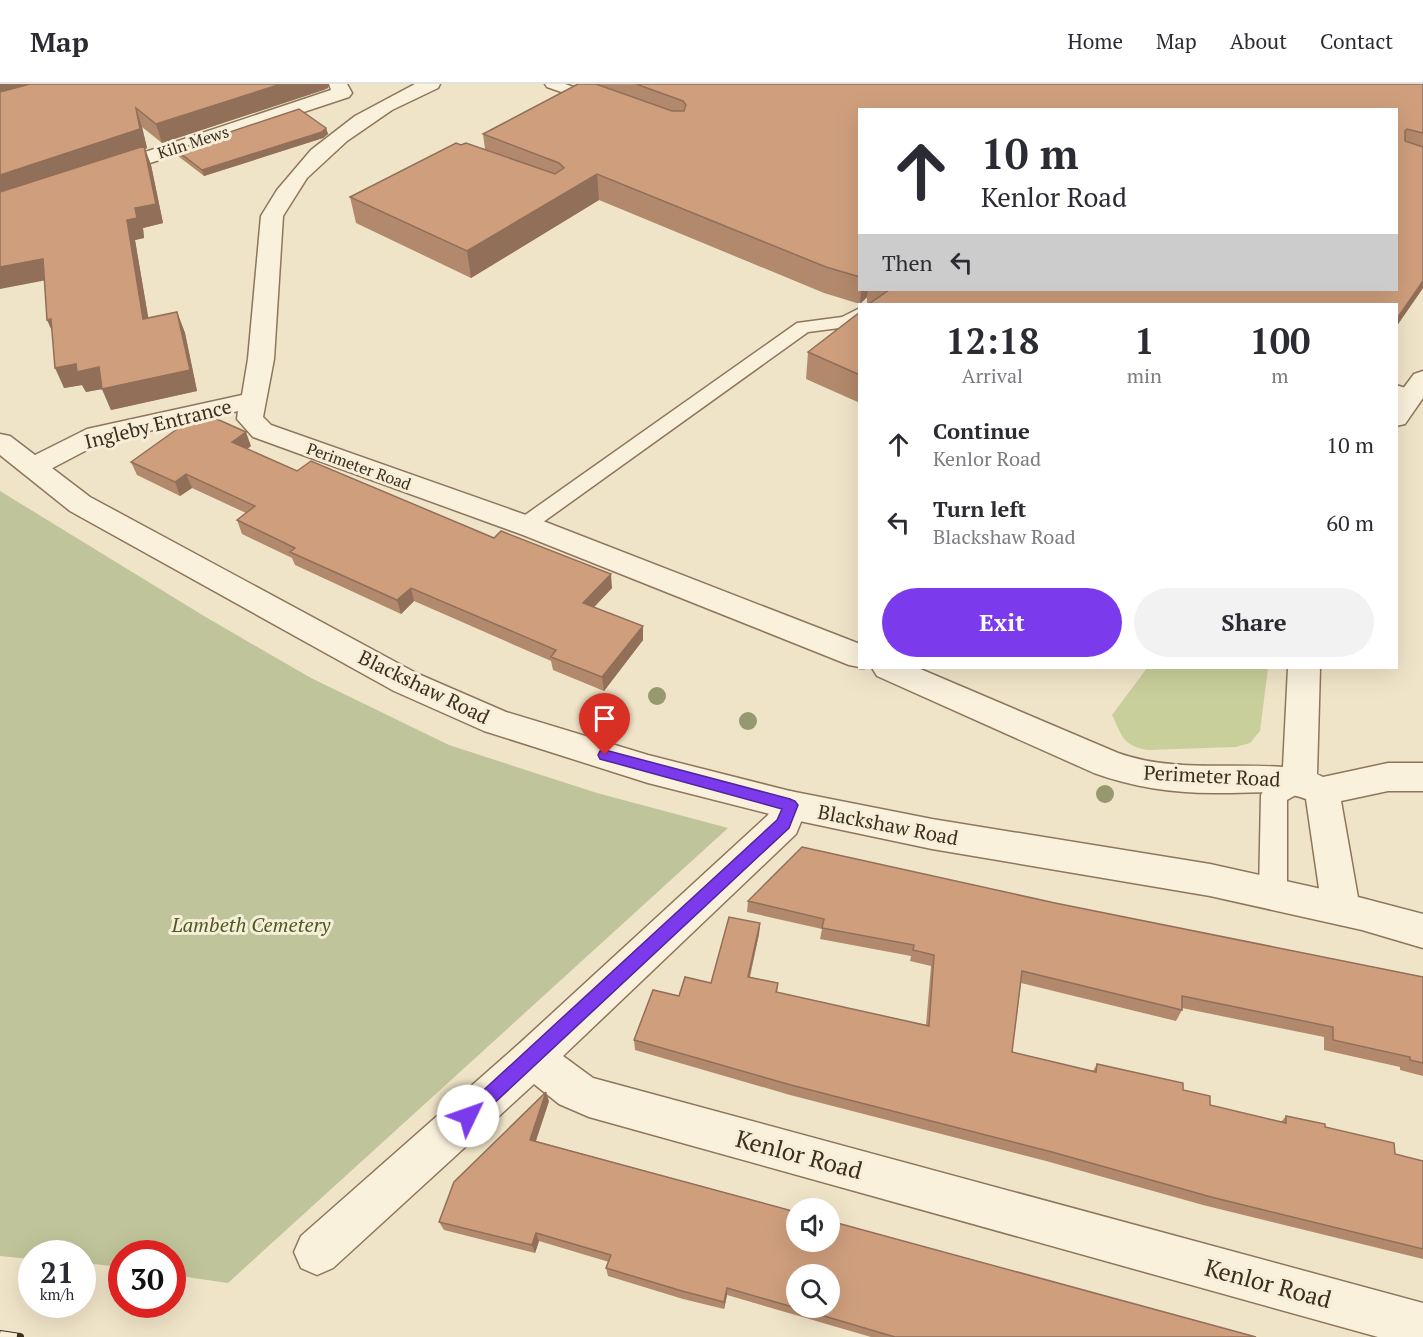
<!DOCTYPE html>
<style>
body{margin:0;font-family:"PT Serif",serif;background:#f2f2f3;color:#2b2b33;height:100vh;display:flex;flex-direction:column;font-size:22px;white-space:nowrap}
*{box-sizing:border-box;margin:0}
p{font-size:20px;color:#7c7c81}
.icon{flex:none;width:33px;height:33px;fill:none;stroke:currentColor;stroke-width:2;stroke-linecap:round;stroke-linejoin:round}
.map{position:relative;flex:1;overflow:hidden}
.sheet{position:absolute;left:858px;top:219px;width:540px;height:366px;display:flex;flex-direction:column;background:#fff;border-radius:0px;box-shadow:0 6px 24px #0002}
.sheet>*{flex:none}
.hud{position:absolute;left:858px;top:24px;width:540px;height:183px;border-radius:0px;box-shadow:0 6px 24px #0002;background:#fff;color:#2b2b33;overflow:hidden}
.fabs{position:absolute;left:786px;top:1114px;display:grid;gap:12px}
.fabs a{display:grid;place-items:center;width:54px;height:54px;border-radius:50%;background:#fff;box-shadow:0 6px 24px #0002;font-size:30px}
.speed{position:absolute;left:18px;top:1156px;display:flex;gap:12px;font-size:30px;font-weight:700;text-align:center}
.speed>*{display:grid;place-content:center;width:78px;height:78px;border-radius:50%;background:#fff;box-shadow:0 6px 24px #0002;line-height:1}
.speed small{font-size:15px;font-weight:400}
.speed .limit{border:9px solid #d22;background:#fff;color:#111}
.pin{position:absolute;display:grid;place-items:center;width:51px;height:51px;color:#fff;margin:-62px -26px;border-radius:50% 50% 50% 0;rotate:-45deg;box-shadow:0 0 6px #0007}
.pin .icon{rotate:45deg}
.me{position:absolute;width:66px;margin:-33px;rotate:48deg;stroke-linejoin:round;filter:drop-shadow(0 0 4px #0008)}
.turn{display:flex;align-items:center;gap:21px;height:126px;padding:0 24px;font-size:27px}
.turn .icon{width:78px;height:78px;stroke-width:2.5}
.turn b{display:block;font-size:42px;line-height:51px}
.then{display:flex;align-items:center;height:57px;padding:0 24px;background:#0003;gap:12px;font-size:22px}
.eta{display:flex;justify-content:space-evenly;align-items:center;height:102px;text-align:center}
.eta b{font-size:36px;font-weight:800;line-height:42px}
.button{display:flex;gap:12px;margin-top:auto;padding:12px 24px}
.button a{flex:1;height:69px;border-radius:36px;background:#7c3aed;color:#fff;font-size:24px;font-weight:800;line-height:69px;text-align:center}
.button a+a{background:#f2f2f3;color:#2b2b33}
ul{padding:0;list-style:none}
li{display:flex;align-items:center;gap:18px;height:78px;padding:0 24px}
li div{flex:1}
li b{display:block;font-size:22px}
li em{font-style:normal}
header{display:flex;align-items:center;gap:36px;box-sizing:border-box;height:84px;padding:0 30px;background:#fff;border-bottom:2px solid #e1e1e2}
header strong{font-size:28px}
nav{display:flex;gap:33px;margin-inline-start:auto;font-size:21px}
.map>svg:first-child{display:block}
.green{fill:#c9cf9b}
.cemetery{fill:#bfc49a}
.lines{fill:none;stroke-linecap:round;stroke-linejoin:round}
.service-casing{stroke:#8d765c;stroke-width:3}
.minor-casing{stroke:#8d765c;stroke-width:3}
.tertiary-casing{stroke:#8d765c;stroke-width:3}
.service{fill:#faf1dc;fill-rule:evenodd}
.minor{fill:#faf1dc;fill-rule:evenodd}
.tertiary{fill:#faf1dc;fill-rule:evenodd}
.rail-casing{stroke:#3d2e20;stroke-width:8}
.rail{stroke:#f7eed8;stroke-width:6;stroke-dasharray:17;stroke-linecap:butt}
.tree{fill:#96986f}
.wall{fill:#b2896c;fill-rule:evenodd}
.shaded-wall{fill:#916f58}
.building{fill:#cf9f7d;stroke:#916f58;stroke-width:1.5}
.route{fill:#7c3aed;stroke:#51269a;stroke-width:1.5}
.labels{text-anchor:middle;stroke-width:6;stroke-linejoin:round;paint-order:stroke}
.far-street-label{font-size:16px;fill:#3d2e20;stroke:#f7eed8}
.street-label{font-size:20px;fill:#3d2e20;stroke:#f7eed8}
.park-label{font-size:20px;font-style:italic;fill:#4d5a26;stroke:#f7eed8}
.near-street-label{font-size:24px;fill:#3d2e20;stroke:#f7eed8}
</style>
<header>
<strong>Map</strong>
<nav><a>Home</a><a>Map</a><a>About</a><a>Contact</a></nav>
</header>
<div class="map">
<svg width="1423" height="1253" viewBox="0 0 1423 1253">
<rect width="100%" height="100%" fill="#f0e4c8"/>
<path class="green" d="M1147 584H1268L1260 647 1250 659 1236 663 1148 666C1123 662 1122 652 1112 631Z"/>
<path class="cemetery" d="M0 407 204 532 311 594 449 661 597 709 728 744 228 1199 173 1191 172 1170H122L121 1183 83 1179 82 1170H32L31 1175 0 1172Z"/>
<g class="lines">
<defs>
<path id="service" d="M545 0H565L603 13 605 16 598 20 593 19 547 3Z
M860 224V237L847 243 808 248 532 446 525 448 518 446 515 441 518 436 797 239 842 233Z
M1396 301 1418 308 1420 312 1418 316 1411 318 1396 313Z
M1299 687 1308 690 1312 697 1308 704 1287 716V810L1283 818 1273 822 1263 818 1259 810 1261 711 1265 704Z"/>
<path id="minor" d="M329 0H347L352 9 349 13 111 92 104 94 97 92 94 88 97 84 331 6Z
M415 0H440L438 4 392 26 347 57 307 94 283 132 274 275 263 333 271 341 543 437 860 560V584H864L849 581 523 451 253 353 237 335 238 327 104 357 43 389 33 392 23 389 19 383 23 377 87 345 242 311 248 275 261 132 277 106 311 66 355 32Z
M1423 287V314L1405 340 1396 342V314L1414 290Z
M872 584H918L1118 669C1171 688 1228 679 1283 683L1288 584H1320L1317 690 1323 693 1388 679H1423V707H1388L1341 717 1360 825 1354 837 1341 841 1328 837 1322 825 1306 715C1279 704 1242 710 1213 709 1171 709 1133 703 1094 689L877 592Z
M790 707 802 711 808 721 796 750 563 972 593 994 1423 1219V1253H1378L589 1033 559 1020 534 1000 333 1184 317 1191 301 1184 294 1168 301 1152 521 958 768 731 778 711Z"/>
<path id="tertiary" d="M0 350 10 352 90 413 416 589 506 628 648 671 790 707 932 735 1210 780 1362 814 1423 830V864L1362 846 1210 812 932 765 790 735 648 699 484 647 394 607 70 427 0 371Z"/>
</defs>
<use href="#service" class="service-casing"/>
<use href="#minor" class="minor-casing"/>
<use href="#tertiary" class="tertiary-casing"/>
<use href="#service" class="service"/>
<use href="#minor" class="minor"/>
<use href="#tertiary" class="tertiary"/>
<defs>
<path id="rail" d="M0 1250 20 1253"/>
</defs>
<use href="#rail" class="rail-casing"/>
<use href="#rail" class="rail"/>
</g>
<g class="tree">
<circle cx="657" cy="612" r="9"/>
<circle cx="748" cy="637" r="9"/>
<circle cx="1105" cy="710" r="9"/>
</g>
<path class="wall" d="M0 0 328 4 162 59 142 43 147 64 145 65 151 81 163 139 143 144 144 154 135 156 148 234 177 228 185 249 197 307 111 326 102 305 86 308 82 301 64 304 52 247 44 197Z
M578 0H1423V204L1396 243V220H867V213L860 220 824 209 599 116 471 194 356 139 350 113 461 61 485 65 483 50ZM860 26 1396 206H860Z
M326 44 328 50 323 54 204 92 178 72 176 66Z
M860 228V319L806 295 808 268Z
M251 362 247 365 297 387 612 504 593 523 643 542V556L604 607 553 586 551 577 414 517 401 530 295 481 292 474 242 450 237 436 246 429 192 404 180 412 137 391 131 378Z
M748 817 1055 819 1423 893V992L1400 986V983L1324 966V953L1182 924V926L1176 937 1021 899 1012 968 1093 987 1097 980 1183 1006 1210 1021 1281 1038 1286 1032 1325 1043 1395 1070 1423 1077V1175L1203 1121 1046 1077 790 1011 635 966 634 956 679 912 711 899 760 839 759 850 750 893 778 899 777 909 926 941 931 882 910 877 911 872 820 855 822 845 747 828Z
M549 1017 536 1057 1256 1253H871L727 1211 724 1225 683 1215 608 1192 606 1184 609 1178 539 1157 535 1169 444 1146 439 1138Z"/>
<path class="shaded-wall" d="M0 0H47L0 12Z
M281 0H329L328 4 324 6 162 59 156 40Z
M136 24 142 43 147 64 145 65 151 81 163 139 143 144 144 154 135 156 152 255 143 235 127 136 0 113V91Z
M326 44 328 50 323 54 204 92 202 86Z
M597 90 599 116 471 194 467 167Z
M43 175 52 195 0 205V183Z
M1423 197V204L1396 243V236Z
M861 206H868L867 213 860 220Z
M177 228 185 249 197 307 111 326 102 305 86 308 82 301 64 304 55 284Z
M51 235 56 256 47 236Z
M246 348 251 362 237 372 232 358Z
M186 390 192 404 180 412 175 398Z
M611 490 612 504 585 533 583 519Z
M411 504 414 517 401 530 397 516Z
M643 542V556L604 607 602 593Z
M760 839 759 850 747 903 748 893Z
M546 1008 549 1017 533 1065 530 1056Z
M536 1149 539 1157 535 1169 532 1161Z
M727 1204V1211L724 1225V1218Z"/>
<path class="building" d="M30 0H281L156 40 136 24 140 45 0 91V8Z
M578 0H596L672 27H684L686 21 683 17 636 0H1423V49L1407 45 1405 47V57L1423 63V197L1396 236V220H869L889 206H1396V26H860V193L826 183 597 90 467 167 350 113 456 59 461 61 466 59 555 90 564 84 559 79 483 50Z
M299 25 326 44 322 48 202 86 176 66Z
M144 62 156 120 135 124 137 134 127 136 143 235 177 228 190 286 102 305 99 283 77 288 76 280 55 284 51 235 47 236 43 175 0 183V108Z
M860 228V291L808 268Z
M201 328 246 348 232 358 297 387 311 377 494 454 501 447 611 490 583 519 643 542 602 593 551 573 556 566 411 504 397 516 290 468 295 464 237 436 255 422 186 390 175 398 131 378Z
M802 763 1055 819 1423 893V979L1410 976V973L1333 956V943L1182 912V926L1022 887 1012 968 1096 988 1097 980 1183 999V1006L1210 1012V1021L1286 1039V1032L1325 1040V1043L1394 1059 1395 1070 1423 1077V1165L1211 1113 1052 1068 791 1001 634 956 653 906 679 912 685 893 711 899 729 833 760 839 748 893 778 899 776 908 929 942 934 871 913 866 914 861 822 844 824 835 748 817Z
M546 1008 530 1056 796 1128V1158H830V1137L1256 1253H895L797 1224H830V1191H796V1224L727 1204 724 1218 682 1207 606 1184 611 1171 536 1149 532 1161 439 1138 454 1098Z"/>
<path class="route" d="M605 666 790 715 795 717 798 721 789 744 474 1038 468 1041 462 1038 459 1032 462 1026 777 736 782 725 600 675 598 671 600 667Z"/>
<g class="labels">
<g class="far-street-label">
<text transform="translate(193 58) rotate(-18)" y="6">Kiln Mews</text>
<text transform="translate(359 382) rotate(20)" y="6">Perimeter Road</text>
</g>
<g class="street-label">
<text transform="translate(158 340) rotate(-14)" y="7">Ingleby Entrance</text>
<text transform="translate(424 603) rotate(26)" y="7">Blackshaw Road</text>
<text transform="translate(1212 692) rotate(3)" y="7">Perimeter Road</text>
<text transform="translate(888 741) rotate(11)" y="7">Blackshaw Road</text>
</g>
<g class="park-label">
<text x="251" y="848">Lambeth Cemetery</text>
</g>
<g class="near-street-label">
<text transform="translate(799 1071) rotate(15)" y="8">Kenlor Road</text>
<text transform="translate(1268 1200) rotate(15)" y="8">Kenlor Road</text>
</g>
</g>
</svg>
<div class="fabs">
<a><svg class="icon" aria-label="sound" viewBox="0 0 24 24"><path d="M4 9h4l5-4v14l-5-4H4zM17 9q2 3 0 6"/></svg></a>
<a><svg class="icon" aria-label="search" viewBox="0 0 24 24"><circle cx="10" cy="10" r="6"/><path d="M15 15l6 6"/></svg></a>
</div>
<div class="speed"><div>21<small>km/h</small></div><div class="limit">30</div></div>
<div class="pin" style="left:605px;top:671px;background:#d93025"><svg class="icon" aria-label="arrive" viewBox="0 0 24 24"><path d="M6 21V4h12l-3 4 3 4H6"/></svg></div>
<svg class="me" style="left:468px;top:1032px" viewBox="-20 -20 40 40"><circle r="19" fill="#fff"/><path d="M0-13L10 11 0 6-10 11z" fill="#7c3aed"/></svg>
<div class="hud">
<div class="turn"><svg class="icon" aria-label="ahead" viewBox="0 0 24 24"><path d="M12 20V5M6 11l6-6 6 6"/></svg><div><b>10 m</b>Kenlor Road</div></div>
<div class="then">Then<svg class="icon" aria-label="left" viewBox="0 0 24 24"><path d="M17 20v-9H6M10 6l-5 5 5 5"/></svg></div>
</div>
<section class="sheet">
<div class="eta">
<div><b>12:18</b><p>Arrival</p></div>
<div><b>1</b><p>min</p></div>
<div><b>100</b><p>m</p></div>
</div>
<ul>
<li><svg class="icon" aria-label="ahead" viewBox="0 0 24 24"><path d="M12 20V5M6 11l6-6 6 6"/></svg><div><b>Continue</b><p>Kenlor Road</p></div><em>10 m</em></li>
<li><svg class="icon" aria-label="left" viewBox="0 0 24 24"><path d="M17 20v-9H6M10 6l-5 5 5 5"/></svg><div><b>Turn left</b><p>Blackshaw Road</p></div><em>60 m</em></li>
</ul>
<div class="button"><a>Exit</a><a>Share</a></div>
</section>
</div>
